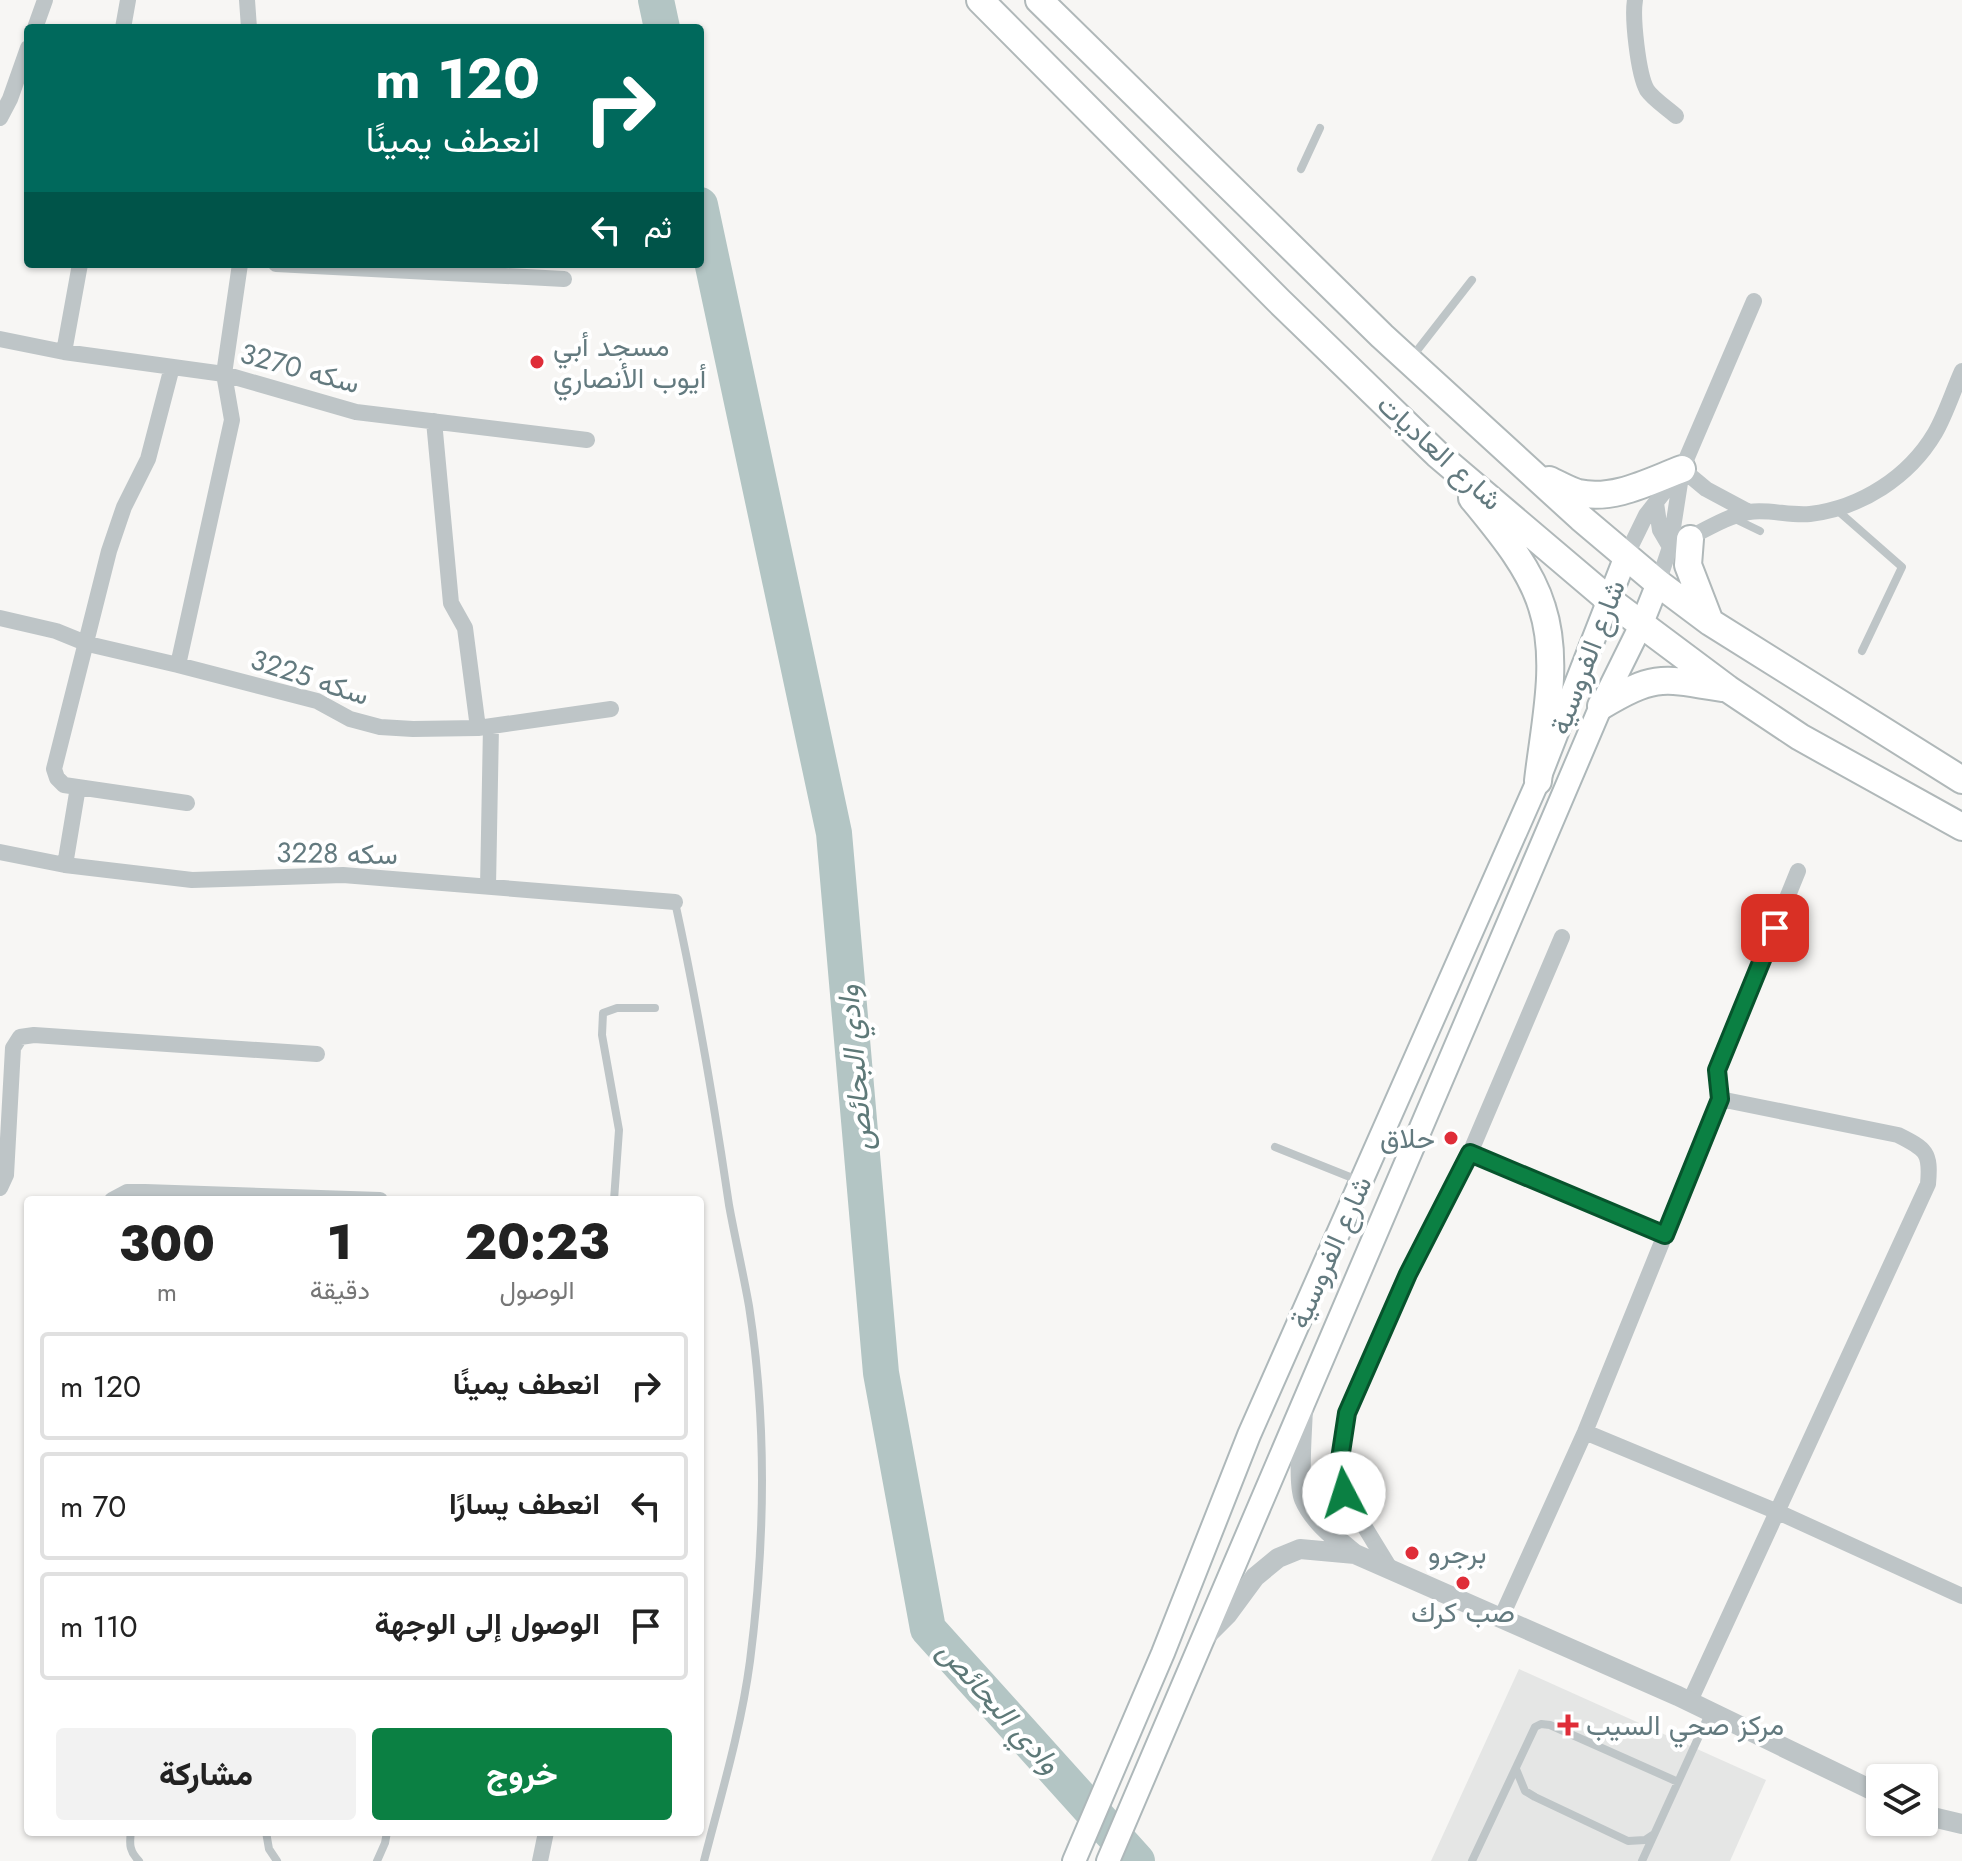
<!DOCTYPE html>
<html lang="ar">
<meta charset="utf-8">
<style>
body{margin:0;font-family:Jost,Vazirmatn,sans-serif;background:#f2f2f2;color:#222;direction:rtl;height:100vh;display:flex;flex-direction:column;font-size:30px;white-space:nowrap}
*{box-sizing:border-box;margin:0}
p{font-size:26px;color:#767676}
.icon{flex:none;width:44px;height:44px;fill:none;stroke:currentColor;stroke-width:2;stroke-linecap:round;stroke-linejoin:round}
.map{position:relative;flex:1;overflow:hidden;direction:ltr}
.sheet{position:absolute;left:24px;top:1196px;width:680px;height:640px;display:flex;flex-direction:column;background:#fff;border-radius:8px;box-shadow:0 2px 6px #0004;direction:rtl}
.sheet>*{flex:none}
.banner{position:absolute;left:24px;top:24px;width:680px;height:244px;border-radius:8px;box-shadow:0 2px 6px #0004;direction:rtl;background:#00695c;color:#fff;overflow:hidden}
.tools{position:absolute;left:1866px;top:1764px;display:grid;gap:16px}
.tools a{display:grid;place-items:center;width:72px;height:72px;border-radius:8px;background:#fff;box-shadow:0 2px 6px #0004;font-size:40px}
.pin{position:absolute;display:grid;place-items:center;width:68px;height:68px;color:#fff;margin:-34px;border-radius:16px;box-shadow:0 4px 12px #0006}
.me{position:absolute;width:88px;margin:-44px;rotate:355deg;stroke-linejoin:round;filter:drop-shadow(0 0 6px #0008)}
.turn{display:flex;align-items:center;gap:28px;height:168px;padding:0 32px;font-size:36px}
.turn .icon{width:104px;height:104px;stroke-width:2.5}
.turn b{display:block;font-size:56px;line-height:68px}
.then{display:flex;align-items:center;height:76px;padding:0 32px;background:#0003;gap:16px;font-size:30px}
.eta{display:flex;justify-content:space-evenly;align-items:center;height:136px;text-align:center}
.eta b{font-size:48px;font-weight:800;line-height:56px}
.action{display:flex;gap:16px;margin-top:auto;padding:16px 32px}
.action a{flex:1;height:92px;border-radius:8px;background:#0b8043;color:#fff;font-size:32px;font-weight:800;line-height:92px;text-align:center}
.action a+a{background:#f2f2f2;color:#222}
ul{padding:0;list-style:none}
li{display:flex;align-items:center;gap:24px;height:108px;margin:0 16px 12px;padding:0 16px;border:4px solid #e0e0e0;border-radius:8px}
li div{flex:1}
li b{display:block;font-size:30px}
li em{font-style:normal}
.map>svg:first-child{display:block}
.built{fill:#e5e6e5}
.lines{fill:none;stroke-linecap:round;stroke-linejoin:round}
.river{stroke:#b3c5c4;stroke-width:36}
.secondary-casing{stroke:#aeb8ba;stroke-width:26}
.primary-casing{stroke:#b0b8b9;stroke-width:30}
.service{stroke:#bec5c7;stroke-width:8}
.minor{stroke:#bec5c7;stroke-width:16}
.tertiary{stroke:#bec5c7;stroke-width:20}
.secondary{stroke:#fff;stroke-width:22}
.primary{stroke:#fff;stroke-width:26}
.route-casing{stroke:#07532c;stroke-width:20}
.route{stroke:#0b8043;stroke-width:14}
.poi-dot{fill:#df2d38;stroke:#fff;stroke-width:3}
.labels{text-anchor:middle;stroke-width:8;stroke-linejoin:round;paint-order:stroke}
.poi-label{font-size:28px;fill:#637a7f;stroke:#fff;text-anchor:start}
.street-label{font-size:28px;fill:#637a7f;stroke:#fff}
.water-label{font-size:30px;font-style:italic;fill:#5e7978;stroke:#fff}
</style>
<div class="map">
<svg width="1962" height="1861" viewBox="0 0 1962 1861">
<rect width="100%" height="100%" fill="#f7f6f4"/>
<path class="built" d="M1519 1669 1766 1780 1730 1861H1431Z"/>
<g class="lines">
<path class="river" d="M656 0 662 28
M700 205 834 833 881 1373 928 1629 1137 1861"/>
<defs>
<path id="secondary" d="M1074 1861 1163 1653 1249 1435 1538 781 1626 556
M1108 1861 1601 706 1642 623 1658 583"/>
<path id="primary" d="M980 0 1279 301 1437 454 1609 600 1728 689 1800 737 1962 827
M1039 0 1382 336 1581 518 1658 583 1710 622 1962 780
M1549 480C1558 484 1568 490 1578 493 1614 501 1650 481 1682 469
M1472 498C1498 530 1530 567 1542 607 1560 662 1544 726 1538 781
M1690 539 1688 565 1710 622
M1601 706C1655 674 1662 678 1722 688"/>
</defs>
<use href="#secondary" class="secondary-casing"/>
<use href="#primary" class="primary-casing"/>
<path class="service" d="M1301 169 1320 128
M1412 357 1472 280
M1837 510 1902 567 1862 651
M1733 518 1760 531
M675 902C697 1002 714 1103 729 1205 735 1238 743 1272 749 1306 767 1422 765 1544 750 1661 741 1729 721 1795 704 1861
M1275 1147 1360 1181
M614 1200 619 1130 602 1035 603 1013 617 1008H655
M1516 1769 1525 1791 1535 1797 1628 1841 1645 1840 1654 1834
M131 1832C129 1845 130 1852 139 1861
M266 1832 269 1849 277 1861
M377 1861 385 1843 387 1832
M1472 1861 1535 1727 1541 1724 1550 1725 1678 1782
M1642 1861 1710 1712"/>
<path class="minor" d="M247 0 249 28
M1635 0C1632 17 1638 74 1647 90 1653 99 1667 108 1676 116
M35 28 45 0
M123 28 128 0
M0 118 10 99 28 48
M276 264 564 279
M0 339 64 352 224 374 356 412 587 440
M64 352 80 264
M172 367 148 459 124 507 109 551 54 769 57 778 64 785 187 803
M434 421 451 603 465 628 478 728
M1682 469 1706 489 1749 512
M1656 503 1660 530 1670 547C1692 538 1727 515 1749 512 1769 509 1790 516 1810 514 1861 508 1909 477 1935 433 1946 414 1953 391 1962 371
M1626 556 1646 515 1682 469 1754 301
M1658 583 1670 547 1682 470
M0 618 56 631 88 644 178 665 317 701 350 719 380 727 413 729 478 728 611 709
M178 665 232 420 224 374 240 264
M0 852 65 865 192 880 343 875 675 902
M65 865 78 787
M488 887 491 726
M1470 1153 1665 1235
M0 1188 6 1175 13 1048 20 1037 34 1035 317 1054
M112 1200 127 1192H145L380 1200
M1585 1432 1778 1512 1962 1596
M1391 1570 1344 1493 1340 1459 1347 1413 1408 1274 1470 1153 1562 937
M1501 1618 1585 1432 1720 1099 1717 1070 1798 871
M1690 1701 1928 1184C1931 1152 1926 1149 1898 1135L1720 1099
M540 1861 546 1832"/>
<path class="tertiary" d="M1303 1404C1303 1426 1297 1482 1304 1499 1313 1521 1337 1539 1355 1554
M1205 1637 1227 1615 1255 1577 1278 1558 1300 1549 1355 1554 1678 1696 1880 1794
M1924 1815 1962 1824"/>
<use href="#secondary" class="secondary"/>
<use href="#primary" class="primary"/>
</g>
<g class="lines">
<defs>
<path id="route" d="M1344 1493 1340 1459 1347 1413 1408 1274 1470 1153 1665 1235 1720 1099 1717 1070 1775 928"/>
</defs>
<use href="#route" class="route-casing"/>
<use href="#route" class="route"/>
</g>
<g class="poi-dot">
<circle cx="537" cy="362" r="8"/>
<circle cx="1451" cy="1138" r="8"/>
<circle cx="1412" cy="1553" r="8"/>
<circle cx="1463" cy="1583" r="8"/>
<path d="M1564 1713h8v8h8v8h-8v8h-8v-8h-8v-8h8z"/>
</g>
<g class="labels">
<g class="poi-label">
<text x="553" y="356">مسجد أبي<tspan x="553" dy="32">أيوب الأنصاري</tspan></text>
<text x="1435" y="1148" text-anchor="end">حلاق</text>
<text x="1428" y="1563">برجرو</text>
<text x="1463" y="1622" text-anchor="middle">صب كرك</text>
<text x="1586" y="1735">مركز صحي السيب</text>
</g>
<g class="street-label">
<text transform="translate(300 368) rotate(15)" y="10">سكه 3270</text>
<text transform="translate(1440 452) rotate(42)" y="10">شارع العاديات</text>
<text transform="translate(1587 657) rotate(-69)" y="10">شارع الفروسية</text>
<text transform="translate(310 677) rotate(18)" y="10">سكه 3225</text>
<text transform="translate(337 853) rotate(1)" y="10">سكه 3228</text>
<text transform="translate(1330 1252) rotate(-66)" y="10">شارع الفروسية</text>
</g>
<g class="water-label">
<text transform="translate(855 1068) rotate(-95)" y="10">وادي البحائص</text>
<text transform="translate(999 1707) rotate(48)" y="10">وادي البحائص</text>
</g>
</g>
</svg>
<div class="tools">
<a><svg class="icon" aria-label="layers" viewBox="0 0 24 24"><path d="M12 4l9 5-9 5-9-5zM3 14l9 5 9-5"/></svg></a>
</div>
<div class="pin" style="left:1775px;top:928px;background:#d93025"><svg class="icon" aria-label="arrive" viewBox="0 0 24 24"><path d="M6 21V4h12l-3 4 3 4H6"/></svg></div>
<svg class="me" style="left:1344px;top:1493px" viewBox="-20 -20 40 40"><circle r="19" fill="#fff"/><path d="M0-13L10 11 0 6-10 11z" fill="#0b8043"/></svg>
<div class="banner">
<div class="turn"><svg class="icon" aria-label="right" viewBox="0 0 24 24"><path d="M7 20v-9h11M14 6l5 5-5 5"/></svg><div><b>120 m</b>انعطف يمينًا</div></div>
<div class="then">ثم<svg class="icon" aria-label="left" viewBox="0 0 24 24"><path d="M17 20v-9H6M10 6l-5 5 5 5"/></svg></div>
</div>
<section class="sheet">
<div class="eta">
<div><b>20:23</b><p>الوصول</p></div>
<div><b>1</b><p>دقيقة</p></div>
<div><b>300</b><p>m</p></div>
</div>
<ul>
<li><svg class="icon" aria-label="right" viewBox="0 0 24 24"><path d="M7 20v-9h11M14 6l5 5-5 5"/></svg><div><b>انعطف يمينًا</b></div><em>120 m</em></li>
<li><svg class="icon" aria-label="left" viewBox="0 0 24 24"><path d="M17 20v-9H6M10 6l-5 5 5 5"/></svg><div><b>انعطف يسارًا</b></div><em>70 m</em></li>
<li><svg class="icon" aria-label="arrive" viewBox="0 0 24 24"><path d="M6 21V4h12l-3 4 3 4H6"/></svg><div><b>الوصول إلى الوجهة</b></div><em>110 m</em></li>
</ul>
<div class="action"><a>خروج</a><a>مشاركة</a></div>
</section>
</div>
